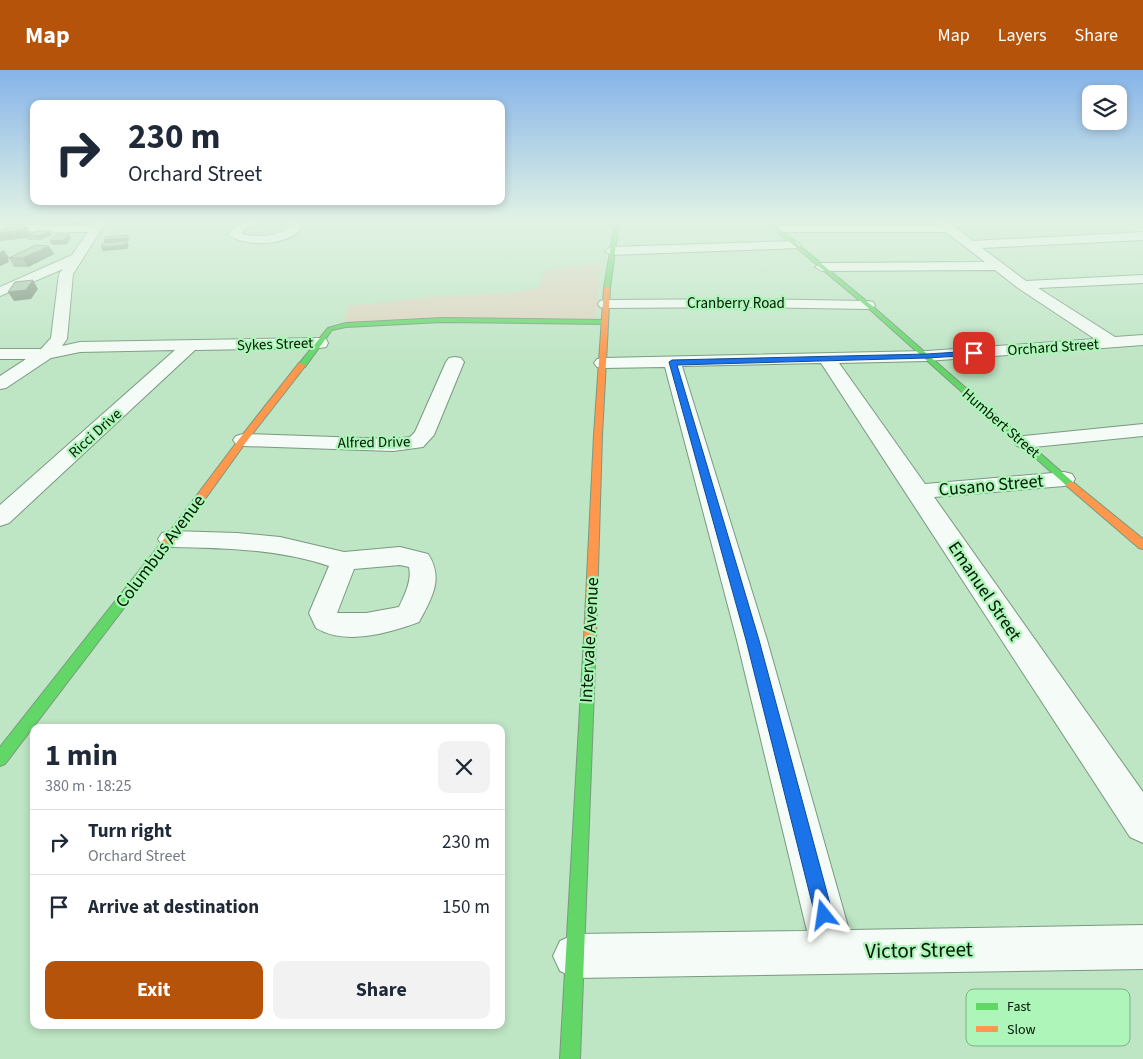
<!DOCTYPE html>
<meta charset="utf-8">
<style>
body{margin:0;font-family:"Source Sans 3",sans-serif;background:#f2f2f3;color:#1f2937;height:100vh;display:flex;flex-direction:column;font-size:19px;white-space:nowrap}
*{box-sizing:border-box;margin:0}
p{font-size:16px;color:#747a83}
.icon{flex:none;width:28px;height:28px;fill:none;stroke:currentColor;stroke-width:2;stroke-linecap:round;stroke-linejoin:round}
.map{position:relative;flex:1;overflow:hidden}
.details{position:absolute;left:30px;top:654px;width:475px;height:305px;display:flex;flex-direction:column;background:#fff;border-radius:10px;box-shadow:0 2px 8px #0003}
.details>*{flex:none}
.banner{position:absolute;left:30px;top:30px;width:475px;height:105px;border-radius:10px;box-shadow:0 2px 8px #0003;background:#fff;color:#1f2937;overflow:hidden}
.controls{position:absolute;left:1082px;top:15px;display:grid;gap:10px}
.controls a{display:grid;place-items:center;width:45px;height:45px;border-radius:10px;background:#fff;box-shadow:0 2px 8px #0003;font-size:25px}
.pin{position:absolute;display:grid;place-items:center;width:42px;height:42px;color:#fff;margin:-21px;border-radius:10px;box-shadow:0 2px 8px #0006}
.me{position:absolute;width:55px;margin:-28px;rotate:345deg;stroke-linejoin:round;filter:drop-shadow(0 0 4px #0008)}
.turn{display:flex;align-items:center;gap:18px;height:105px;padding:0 15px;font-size:22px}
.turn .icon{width:65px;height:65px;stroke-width:2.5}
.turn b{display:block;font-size:35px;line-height:42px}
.round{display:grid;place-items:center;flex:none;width:52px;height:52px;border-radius:10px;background:#f2f2f3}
.summary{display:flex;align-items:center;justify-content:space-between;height:85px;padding:0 15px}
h1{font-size:30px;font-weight:700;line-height:38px}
.cta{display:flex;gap:10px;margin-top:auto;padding:10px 15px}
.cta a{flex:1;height:58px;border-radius:10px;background:#b45309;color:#fff;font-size:20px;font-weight:700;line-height:58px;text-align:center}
.cta a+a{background:#f2f2f3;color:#1f2937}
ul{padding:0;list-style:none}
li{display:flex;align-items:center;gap:15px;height:65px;padding:0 15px;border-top:1px solid #e0e1e3}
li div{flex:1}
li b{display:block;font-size:19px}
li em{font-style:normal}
header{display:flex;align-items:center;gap:30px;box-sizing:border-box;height:70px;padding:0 25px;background:#b45309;color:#fff}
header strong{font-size:24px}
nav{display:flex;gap:28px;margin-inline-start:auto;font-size:18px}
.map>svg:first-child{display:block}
.green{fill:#ddd2be}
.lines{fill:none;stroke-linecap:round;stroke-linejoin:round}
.street-casing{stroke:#7a9980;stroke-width:2}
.fast-casing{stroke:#7a9980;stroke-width:2}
.slow-casing{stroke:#7a9980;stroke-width:2}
.street{fill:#f5fbf6;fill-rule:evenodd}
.fast{fill:#63d668;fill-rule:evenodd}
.slow{fill:#ff974d;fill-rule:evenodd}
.wall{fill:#8da790}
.shaded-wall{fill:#738876}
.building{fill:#a4c2a8;stroke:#738876}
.route{fill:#1a73e8;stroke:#114b97}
.labels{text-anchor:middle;stroke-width:4.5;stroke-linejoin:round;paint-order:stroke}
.far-street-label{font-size:15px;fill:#001904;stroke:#aef5b9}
.street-label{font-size:18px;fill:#001904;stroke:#aef5b9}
.near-street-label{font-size:21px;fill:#001904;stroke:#aef5b9}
.key{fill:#aef5b9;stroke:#7ab383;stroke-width:1}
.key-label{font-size:14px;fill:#001904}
</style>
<header>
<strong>Map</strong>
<nav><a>Map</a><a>Layers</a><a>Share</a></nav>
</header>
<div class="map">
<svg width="1143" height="989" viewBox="0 0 1143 989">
<rect width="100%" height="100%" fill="#bee5c4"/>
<path class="green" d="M601 193 596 249 345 253 348 236 428 227 511 223 539 218 544 200Z"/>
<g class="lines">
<defs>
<path id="street" d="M95 152H106L73 204 67 269 62 276 80 272 320 268 326 269 328 273 326 277 320 278 195 280 9 453 0 456V435L175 280 80 282 51 288 6 318 0 319V306L26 289H0V279H41L51 268 59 204 63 199 0 226V217L72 185 88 162 0 161V155L93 156Z
M246 152H265L245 159 241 163C256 169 277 166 290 157L283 152H298L302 158C287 176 249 177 230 166L228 164 237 155Z
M935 152H948L973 171 1143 162V170L982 178 1026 211 1143 205V213L1038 218 1115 267 1143 265V275L927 291 839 293 925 414 1064 402 1072 404 1075 409 1072 414 1064 416 934 427 1143 722V773L1130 767 821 293 682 296 767 570 849 860 1143 855V899L575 908 560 901 553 886 560 871 575 864 807 861 737 570 665 297 603 298 597 297 594 293 597 289 603 288 927 281 1095 269 1018 218 995 200 822 201 815 197 822 193 985 192 946 162H777L771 159 777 156H938Z
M795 171 801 175 799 178 611 185 605 181 611 177Z
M754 229 868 231 873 232 875 235 873 238 868 239 754 237 605 238 600 237 598 234 600 231 605 230Z
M455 287 461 288 464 292 434 365 423 377 393 381 243 376 236 374 233 370 236 366 243 364 393 369 410 367 415 362 446 292 449 288Z
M1143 354V366L1024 378 1017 376 1014 372 1017 368 1024 366Z
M171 461 237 463 280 467 344 482 400 477 428 484C444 508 432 528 419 552 389 563 346 576 316 558L309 543 329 496C278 479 224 478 171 477L162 475 158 469 162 463ZM400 495 409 497C412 511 405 524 399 537L366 543H337L354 499Z"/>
<path id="fast" d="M615 152H619L610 218 607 220 604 218Z
M766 152H771L870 234 1074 413 1076 415 1074 417H1068L866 236Z
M442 248 604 250 607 252 604 254 442 252 346 257 332 260 305 297 298 295 328 258 346 253Z
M165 472 170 476 169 479 5 694 0 696V677L161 473Z
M590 563 594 565 596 568 580 989H560L584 568 586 565Z"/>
<path id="slow" d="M607 216 610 218 602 365 596 568 594 571 590 573 586 571 584 568 594 365 604 218Z
M299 293 306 295 246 372 169 479H161L160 476 161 473 240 368Z
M1071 412 1074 413 1143 469V479L1139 478 1068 417 1066 415 1068 413Z"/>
</defs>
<use href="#street" class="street-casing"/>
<use href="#fast" class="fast-casing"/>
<use href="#slow" class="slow-casing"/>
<use href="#street" class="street"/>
<use href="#fast" class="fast"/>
<use href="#slow" class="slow"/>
</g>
<path class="wall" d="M11 152H33L29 154H12Z
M37 152H58L54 154H38Z
M27 157 31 164 52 165 40 170H28L27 168 0 171Z
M49 176 54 184 28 197H14L9 188 8 189 9 192 0 196 9 188Z"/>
<path class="shaded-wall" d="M70 152H86L85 154 71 155Z
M27 157 31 165 26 166 27 168H26L0 171V161Z
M50 161 52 165 40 170 38 166Z
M69 164 71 168 67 174 52 175 50 171Z
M127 165 129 169 127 172 129 175 127 179 103 181 101 177 106 175 104 170Z
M49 176 54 184 28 197 23 188Z
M4 180 9 188 8 189 9 192 0 196V182Z
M33 210 38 219 31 229 14 231 8 222Z"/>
<path class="building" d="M9 157H27L21 160 0 163V161Z
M38 161H50L38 166H26Z
M69 164 64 170 50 171 55 165Z
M127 165 125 168 104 170 106 167Z
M127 171 125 175 101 177 103 173Z
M36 175 49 176 23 188H9Z
M33 210 26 220 8 222 15 212Z"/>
<linearGradient id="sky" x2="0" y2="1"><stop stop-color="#86b4e9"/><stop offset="0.52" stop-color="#e2f3e4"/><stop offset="1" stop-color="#e2f3e4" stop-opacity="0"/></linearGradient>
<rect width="1143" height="291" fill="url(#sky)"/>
<path class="route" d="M974 281 978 283 976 285 927 288 677 295 759 570 833 845 830 851 824 854 817 851 815 845 746 570 669 292 672 290 927 284Z"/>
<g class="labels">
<g class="far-street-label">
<text x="736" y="238">Cranberry Road</text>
<text transform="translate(275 274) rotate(-2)" y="5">Sykes Street</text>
<text transform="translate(1053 277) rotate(-4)" y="5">Orchard Street</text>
<text transform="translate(1001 353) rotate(41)" y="5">Humbert Street</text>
<text transform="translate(95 363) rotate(-42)" y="5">Ricci Drive</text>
<text transform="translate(374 372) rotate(-1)" y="5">Alfred Drive</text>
</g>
<g class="street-label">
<text transform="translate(991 415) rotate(-5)" y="6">Cusano Street</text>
<text transform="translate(160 481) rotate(-53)" y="6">Columbus Avenue</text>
<text transform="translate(985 521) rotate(56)" y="6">Emanuel Street</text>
<text transform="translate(589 570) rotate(-87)" y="6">Intervale Avenue</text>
</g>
<g class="near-street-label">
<text transform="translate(919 880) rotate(-1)" y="7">Victor Street</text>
</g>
</g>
<rect x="966" y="919" width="164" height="57" rx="8" class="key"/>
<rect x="976" y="933" width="22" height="7" fill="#63d668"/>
<rect x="976" y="956" width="22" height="6" fill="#ff974d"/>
<g class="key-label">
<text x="1007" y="941">Fast</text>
<text x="1007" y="964">Slow</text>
</g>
</svg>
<div class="controls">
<a><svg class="icon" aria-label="layers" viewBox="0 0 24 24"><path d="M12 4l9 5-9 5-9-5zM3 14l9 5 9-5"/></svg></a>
</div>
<div class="pin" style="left:974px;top:283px;background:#d93025"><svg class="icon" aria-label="arrive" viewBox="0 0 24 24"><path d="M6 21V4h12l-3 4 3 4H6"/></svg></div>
<svg class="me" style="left:824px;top:845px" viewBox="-20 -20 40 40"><path d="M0-17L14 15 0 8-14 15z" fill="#1a73e8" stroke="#fff" stroke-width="4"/></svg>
<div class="banner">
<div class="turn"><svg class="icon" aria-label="right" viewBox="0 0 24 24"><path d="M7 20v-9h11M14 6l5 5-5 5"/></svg><div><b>230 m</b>Orchard Street</div></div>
</div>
<section class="details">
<div class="summary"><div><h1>1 min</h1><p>380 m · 18:25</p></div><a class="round"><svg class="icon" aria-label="close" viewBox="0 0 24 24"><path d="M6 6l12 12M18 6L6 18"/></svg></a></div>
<ul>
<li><svg class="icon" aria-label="right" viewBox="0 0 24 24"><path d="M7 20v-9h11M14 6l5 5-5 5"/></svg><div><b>Turn right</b><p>Orchard Street</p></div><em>230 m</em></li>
<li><svg class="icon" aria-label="arrive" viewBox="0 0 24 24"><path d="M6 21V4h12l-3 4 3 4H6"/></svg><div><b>Arrive at destination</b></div><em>150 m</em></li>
</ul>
<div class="cta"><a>Exit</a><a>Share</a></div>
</section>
</div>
